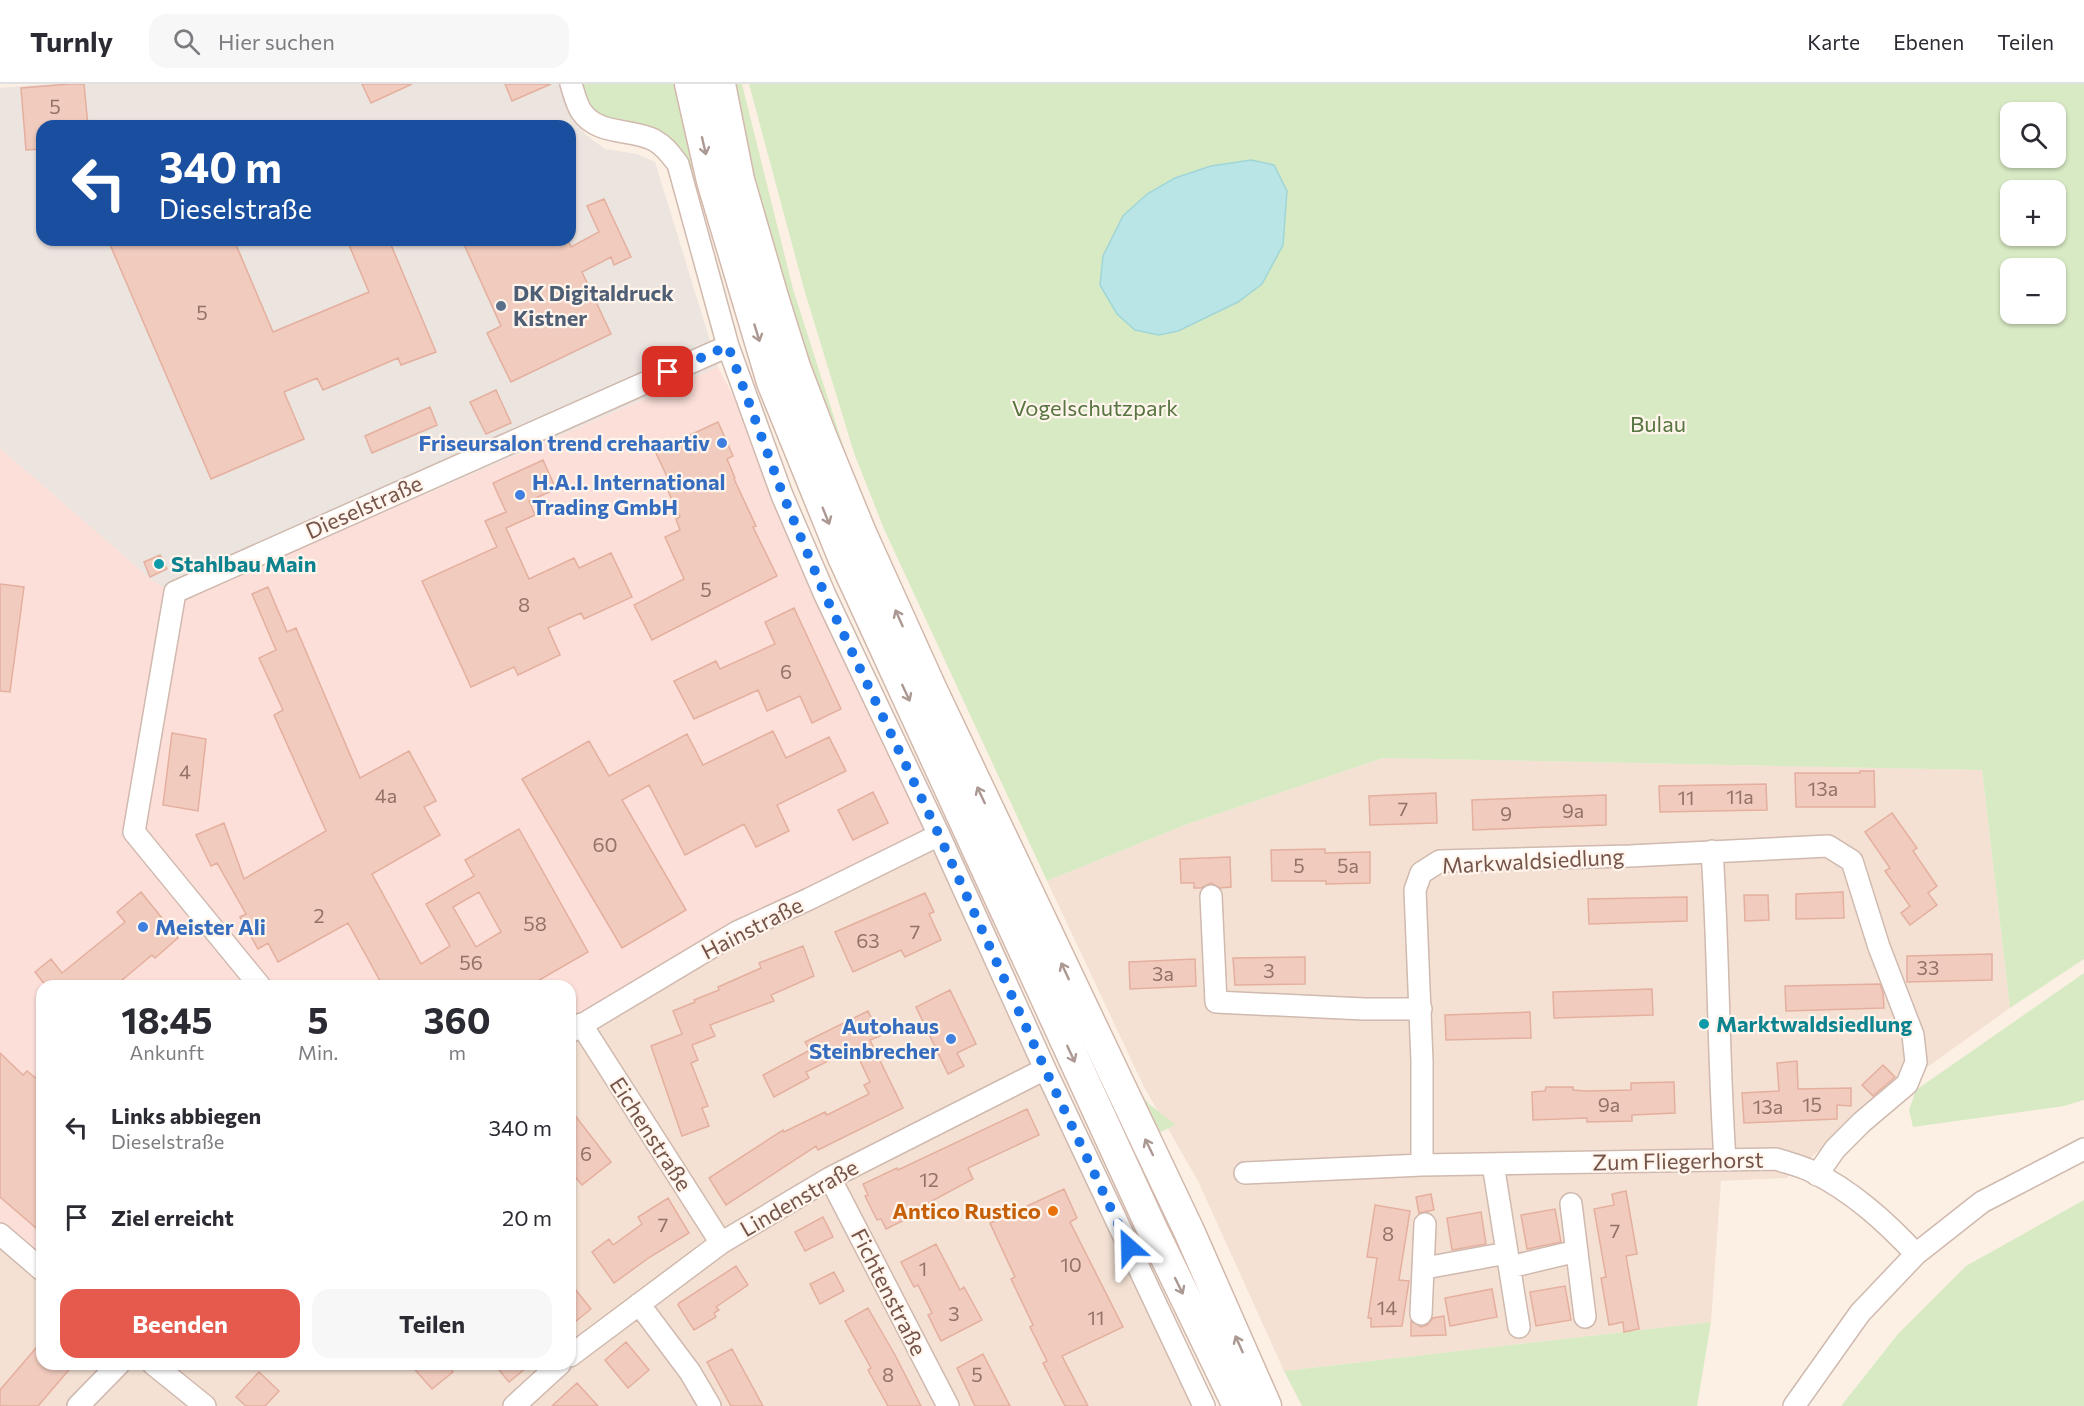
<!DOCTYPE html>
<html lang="de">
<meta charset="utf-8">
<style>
body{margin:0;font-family:Commissioner,sans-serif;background:#f7f7f7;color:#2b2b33;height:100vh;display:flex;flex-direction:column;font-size:22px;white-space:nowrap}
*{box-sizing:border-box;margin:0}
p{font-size:20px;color:#7c7c81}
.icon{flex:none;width:33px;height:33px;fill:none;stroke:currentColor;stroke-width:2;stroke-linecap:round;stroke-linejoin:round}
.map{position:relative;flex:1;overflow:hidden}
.details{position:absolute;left:36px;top:896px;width:540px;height:390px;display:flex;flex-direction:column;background:#fff;border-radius:18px;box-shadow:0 2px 4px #0004}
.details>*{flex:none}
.banner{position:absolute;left:36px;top:36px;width:540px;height:126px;border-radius:18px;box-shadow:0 2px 4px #0004;background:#1a4fa0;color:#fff;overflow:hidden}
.buttons{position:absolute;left:2000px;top:18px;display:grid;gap:12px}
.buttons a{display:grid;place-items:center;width:66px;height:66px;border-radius:12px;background:#fff;box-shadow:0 2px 4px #0004;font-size:30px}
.pin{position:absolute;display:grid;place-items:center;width:51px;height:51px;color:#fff;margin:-26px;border-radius:12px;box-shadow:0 3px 9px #0006}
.me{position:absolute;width:66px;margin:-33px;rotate:335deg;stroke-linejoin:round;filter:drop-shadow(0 0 4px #0008)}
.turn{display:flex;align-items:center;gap:21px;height:126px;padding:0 24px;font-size:27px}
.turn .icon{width:78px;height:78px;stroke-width:2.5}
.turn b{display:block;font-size:42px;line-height:51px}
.eta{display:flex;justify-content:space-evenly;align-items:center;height:102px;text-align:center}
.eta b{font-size:36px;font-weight:700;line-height:42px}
.button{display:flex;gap:12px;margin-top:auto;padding:12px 24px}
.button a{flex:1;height:69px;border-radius:18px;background:#e55a4c;color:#fff;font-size:24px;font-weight:700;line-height:69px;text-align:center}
.button a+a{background:#f7f7f7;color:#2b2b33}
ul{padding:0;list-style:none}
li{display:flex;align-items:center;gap:18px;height:90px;padding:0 24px}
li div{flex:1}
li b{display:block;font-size:22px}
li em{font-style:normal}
header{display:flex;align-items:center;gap:36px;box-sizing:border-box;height:84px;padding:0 30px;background:#fff;border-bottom:2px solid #e1e1e2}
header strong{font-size:28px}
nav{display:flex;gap:33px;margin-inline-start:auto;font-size:21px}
.search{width:420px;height:54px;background:#f7f7f7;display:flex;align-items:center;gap:15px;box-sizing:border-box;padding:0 21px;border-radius:18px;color:#7c7c81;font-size:22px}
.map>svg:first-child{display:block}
.residential{fill:#f4e1d4}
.commercial{fill:#fcdfd9}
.industrial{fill:#ece4df;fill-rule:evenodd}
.green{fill:#d8eac4;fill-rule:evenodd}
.water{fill:#bae5e6;stroke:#a0d6d7;stroke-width:1.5}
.building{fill:#f1cbbd;stroke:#e4af9e;stroke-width:1.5;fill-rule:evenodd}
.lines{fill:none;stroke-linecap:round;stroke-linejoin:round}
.minor-casing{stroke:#d0b9ae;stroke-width:24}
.secondary-casing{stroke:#d3b8ac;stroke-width:33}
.minor{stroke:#fff;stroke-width:21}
.secondary{stroke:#fff;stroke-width:30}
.oneway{stroke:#ac9892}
.route{stroke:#1a73e8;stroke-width:10;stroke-dasharray:0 18}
.service-dot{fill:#5c6f8a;stroke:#fff5ec;stroke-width:2}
.shop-dot{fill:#3f7fe0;stroke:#fff5ec;stroke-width:2}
.culture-dot{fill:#0f9aa8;stroke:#fff5ec;stroke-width:2}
.food-dot{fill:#e8710a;stroke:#fff5ec;stroke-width:2}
.labels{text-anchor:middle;stroke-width:4.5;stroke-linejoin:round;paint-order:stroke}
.number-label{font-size:20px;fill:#947267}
.service-label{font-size:22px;font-weight:bold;fill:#4e5e75;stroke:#fff5ec;text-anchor:start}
.park-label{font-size:22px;fill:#577540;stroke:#fff5ec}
.shop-label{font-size:22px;font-weight:bold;fill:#366cbe;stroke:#fff5ec;text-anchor:end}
.street-label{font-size:22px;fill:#75544a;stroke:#fff5ec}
.culture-label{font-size:22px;font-weight:bold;fill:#0d838f;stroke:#fff5ec;text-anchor:start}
.food-label{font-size:22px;font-weight:bold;fill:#c56008;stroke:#fff5ec;text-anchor:end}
</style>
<header>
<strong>Turnly</strong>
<div class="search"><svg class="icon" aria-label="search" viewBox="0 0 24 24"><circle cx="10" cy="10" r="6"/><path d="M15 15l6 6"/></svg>Hier suchen</div>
<nav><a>Karte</a><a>Ebenen</a><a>Teilen</a></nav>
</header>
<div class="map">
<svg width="2084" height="1322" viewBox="0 0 2084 1322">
<rect width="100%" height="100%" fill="#fcf0e5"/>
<path class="residential" d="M1383 674 1982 686 2010 924 1863 1029 1787 1094 1721 1097 1711 1238 1284 1287 1198 1097 1144 1003 1047 797 1185 741Z
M948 742 979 807 1205 1322H0V1140L42 1174V1280H570V940L729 842Z"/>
<path class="commercial" d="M718 283 834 504 948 742 729 842 570 940V902H42V1174L0 1140V364L151 495 182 516Z"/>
<path class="industrial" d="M46 0H560L573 34 586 51 605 65 637 70 655 78 718 283 182 516 151 495 0 364V4ZM42 42H570V156H42Z"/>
<path class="green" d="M583 0H676L698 85 689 87C685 72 680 61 667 52 644 35 616 47 594 25 587 18 583 10 583 0Z
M727 0H742L793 205 849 380 925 559 1142 1011 1149 1020 1176 1041 1154 1051 940 602 802 280Z
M749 0H2084V875L2010 924 1982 686 1383 674 1185 741 1047 797 884 445 854 369 804 205ZM2010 28H2055V74H2010ZM2010 106H2055V152H2010ZM2010 184H2055V230H2010Z
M2084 889V1016L2064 1022 1913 1043 1909 1026 1916 1006Z
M2084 1116V1322H1841L1898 1250 1966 1182Z
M1711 1238 1697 1322H1302L1284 1287Z"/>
<path class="water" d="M1251 76 1274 81 1287 107 1283 161 1262 200 1238 218 1178 247 1159 251 1135 246 1117 230 1100 201 1103 172 1123 132 1147 110 1175 94 1211 82Z"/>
<path class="building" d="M70 0H84L88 42H42V65L26 66 21 4Z
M362 0H412L371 19Z
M505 0H551L512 17Z
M604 115 631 173 614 181 611 173 582 188 611 250 511 298 487 249 501 242 462 156H568L571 163 599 148 587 122Z
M108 156H234L273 248 369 208 349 161 361 156H389L436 268 401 281 398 274 323 306 317 294 284 308 304 355 211 395Z
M496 306 511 339 486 350 470 318Z
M430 323 437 341 372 369 365 352Z
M718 338 733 372 727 375 735 394 734 395 756 442 753 443 777 492 652 556 634 521 684 495 665 453 680 446 676 435 680 433 666 403 671 401 655 367Z
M543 376 556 405 529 417 535 431 506 444 529 495 574 474 579 484 611 469 632 513 584 535 581 529 548 544 560 571 518 591 514 583 471 603 422 497 497 463 485 437 506 428 493 399Z
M160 471 167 485 150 493 144 478Z
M0 500 24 503 10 608 0 607Z
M268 503 287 548 296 544 360 694 409 667 436 717 424 723 440 751 372 790 421 880 450 862 426 820 474 792 465 776 519 745 588 868 529 902H383L348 839 278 878 268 859 258 865 240 833 246 830 217 779 211 782 196 751 224 739 244 795 326 747 274 631 283 626 259 574 276 566 252 510ZM479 808 501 848 476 863 453 823Z
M794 524 841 625 812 639 800 612 767 627 758 606 694 635 674 597 716 577 720 585 775 560 765 538Z
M773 647 786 674 829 653 846 687 777 721 789 747 756 763 744 740 685 771 649 701 622 716 686 826 622 864 522 695 589 657 609 692 687 650 703 681Z
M172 649 206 655 198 727 163 721Z
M1860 687H1874L1875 723H1796L1795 689H1860Z
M1766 700 1767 726 1660 728 1659 702Z
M873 708 888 739 853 756 838 726Z
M1436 709 1437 739 1370 741 1369 712Z
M1606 711V741L1473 746 1472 716Z
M1892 729 1917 764 1913 767 1937 802 1928 809 1937 821 1910 841 1901 829 1910 822 1885 787 1890 784 1865 748Z
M1325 765V769L1370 768V799L1326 800V797H1272L1271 766Z
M1230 773 1231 803 1220 804 1211 799 1201 804H1194V799H1181L1180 775Z
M141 808 178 854 155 874 152 871 115 902H46L35 888 51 875 62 889 125 838 117 828Z
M1843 808 1844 834 1796 835V810Z
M925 809 934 828 929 830 941 856 905 873 901 866 853 888 835 848Z
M1744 811H1768L1769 836 1745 837Z
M1687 813V837L1589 840 1588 815Z
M803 862 814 892 771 911 774 917 710 941 715 952 692 961 698 976 691 979 708 1022 702 1024 709 1042 682 1052 651 962 682 950 673 927 695 918 694 916 719 906 718 903 761 884 759 879Z
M1992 870V896L1907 898V872Z
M1305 873V900L1235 901 1233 874Z
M1195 875 1196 902 1130 905 1129 878Z
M1880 900 1883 909 1884 924 1786 927 1785 902Z
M1652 905 1653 931 1554 934 1553 908Z
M950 906 976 960 957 969 964 982 948 990 916 923Z
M868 927 880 952 870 956 903 1024 818 1066 816 1062 726 1121 709 1094 783 1046 784 1048 825 1028 827 1031 869 1010 864 1001 870 998 854 964 806 988 809 994 774 1013 763 991 810 966 805 958Z
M1530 928 1531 954 1446 956 1445 931Z
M0 969 23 991 27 987 42 999V1149L0 1113Z
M1797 977 1798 1005 1851 1004V1022L1837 1021V1035L1744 1039 1742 1009 1779 1007 1777 979Z
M1883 981 1895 993 1873 1012 1862 1001Z
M1674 998 1675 1029 1632 1031V1037L1587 1038V1034L1533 1036 1532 1008 1545 1007 1546 1003H1573V1006L1586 1007 1631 1006V999Z
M570 1025 611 1078 582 1101 570 1087Z
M1027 1025 1039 1051 968 1084 973 1095 917 1125 919 1129 886 1145 881 1135 877 1136 865 1112 868 1111 863 1100 897 1084 898 1086Z
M1064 1105 1077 1134 1070 1138 1123 1243 1062 1272 1088 1322H1065L1043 1279 1047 1277 1030 1243 1033 1241 1011 1195 1015 1193 990 1139Z
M1626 1107 1637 1170 1626 1172 1639 1245 1624 1248 1623 1238 1609 1241 1601 1194 1606 1193 1594 1125 1614 1121 1612 1110Z
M1431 1110 1434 1126 1419 1129 1416 1113Z
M668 1114 689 1149 650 1173 614 1199 592 1168 609 1155 613 1161 642 1140 638 1133Z
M1375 1121 1410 1127 1399 1196 1409 1197 1402 1242 1371 1243V1234H1368L1377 1174 1367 1173Z
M1555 1125 1561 1158 1527 1165 1521 1131Z
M1481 1128 1486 1160 1452 1166 1447 1134Z
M823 1133 833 1153 805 1167 795 1148Z
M936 1160 960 1206 964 1203 982 1236 941 1257 928 1231 932 1229 918 1201 914 1203 901 1178Z
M736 1182 748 1201 716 1223 719 1226 714 1229 716 1233 694 1246 678 1221 679 1219Z
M834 1188 844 1207 820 1220 810 1200Z
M570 1199 591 1225 570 1242Z
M1565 1202 1571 1236 1536 1242 1530 1208Z
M1492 1205 1497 1233 1450 1242 1445 1214Z
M868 1224 895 1271 921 1322H888L868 1286 871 1284 845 1237Z
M1444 1232 1446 1251 1411 1252V1237L1421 1243 1427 1241 1433 1234Z
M42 1257V1280H74L38 1322H0V1306Z
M626 1258 649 1286 628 1304 605 1276Z
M732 1265 763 1322H731L707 1278Z
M983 1270 1010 1322H975L957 1284Z
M410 1280H446L453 1288 432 1305Z
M494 1280H531L509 1298Z
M259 1288 279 1307 265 1322H246L236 1313Z
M577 1299 598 1322H552Z"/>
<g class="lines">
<defs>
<path id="minor" d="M571 0C574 9 576 19 581 27 598 52 630 44 654 56 665 62 671 71 678 80L728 262 782 411 825 511 939 751 1045 985 1204 1322
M1712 767C1719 870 1718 973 1725 1076
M1211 812 1216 918 1364 925H1421
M260 902 134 748 175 508 728 262
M581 940 721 1159
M570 948 737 848 809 815 939 751
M1493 1080 1519 1243
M1422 1081V977L1415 806 1421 789 1440 777 1630 772 1828 762 1852 777 1879 863 1913 951 1916 978 1907 1000 1862 1038 1835 1065 1817 1091
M1245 1089 1422 1081 1776 1075C1788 1079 1801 1082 1811 1087 1852 1107 1885 1137 1916 1170
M830 1094 948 1322
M1571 1120 1585 1233
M0 1150 42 1186
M1510 1183 1577 1167
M1425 1184 1507 1169
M639 1220 690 1288 710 1322
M1421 1230 1425 1140
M570 1272 721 1159 830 1094 1045 985
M153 1280 205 1322
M78 1322 119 1280
M514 1322 560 1280
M1794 1322 1860 1229 1916 1170 1982 1118 2084 1065"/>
<path id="secondary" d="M690 0 712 97 772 298 843 473 1153 1147 1238 1322
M720 0 739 96 773 213 795 283 822 354 861 449 931 604 1189 1147 1266 1322"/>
</defs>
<use href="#minor" class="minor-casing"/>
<use href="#secondary" class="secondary-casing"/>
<use href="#minor" class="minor"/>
<use href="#secondary" class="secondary"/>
</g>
<defs><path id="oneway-shaft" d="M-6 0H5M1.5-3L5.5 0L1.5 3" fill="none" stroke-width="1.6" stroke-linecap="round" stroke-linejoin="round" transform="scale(1.5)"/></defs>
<g class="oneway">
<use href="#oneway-shaft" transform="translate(704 62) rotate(77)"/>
<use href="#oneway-shaft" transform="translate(757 249) rotate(73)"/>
<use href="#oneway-shaft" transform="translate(826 432) rotate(68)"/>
<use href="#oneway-shaft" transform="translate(899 534) rotate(-114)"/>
<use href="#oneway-shaft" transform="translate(906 609) rotate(65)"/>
<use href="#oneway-shaft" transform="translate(981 711) rotate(-115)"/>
<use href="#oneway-shaft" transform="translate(1065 887) rotate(-115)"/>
<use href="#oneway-shaft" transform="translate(1071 970) rotate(65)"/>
<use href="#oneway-shaft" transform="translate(1149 1063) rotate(-116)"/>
<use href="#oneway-shaft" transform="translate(1179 1202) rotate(64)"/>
<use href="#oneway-shaft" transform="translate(1239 1260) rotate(-114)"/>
</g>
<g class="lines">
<path class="route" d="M668 288 728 262 783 411 825 511 939 751 1045 985 1129 1163"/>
</g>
<circle class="service-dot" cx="501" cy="222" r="6"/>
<g class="shop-dot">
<circle cx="722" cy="359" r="6"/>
<circle cx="520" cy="411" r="6"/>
<circle cx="143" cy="843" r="6"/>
<circle cx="951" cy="955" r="6"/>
</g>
<g class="culture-dot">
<circle cx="159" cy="480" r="6"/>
<circle cx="1704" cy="940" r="6"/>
</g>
<circle class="food-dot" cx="1053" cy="1127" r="6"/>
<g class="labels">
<g class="number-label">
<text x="55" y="30">5</text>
<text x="202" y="236">5</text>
<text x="706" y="513">5</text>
<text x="524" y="528">8</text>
<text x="786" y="595">6</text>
<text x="185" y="695">4</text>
<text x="1823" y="712">13a</text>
<text x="386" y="719">4a</text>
<text x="1740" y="720">11a</text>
<text x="1686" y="721">11</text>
<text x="1403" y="732">7</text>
<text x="1573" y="734">9a</text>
<text x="1506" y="737">9</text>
<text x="605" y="768">60</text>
<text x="1299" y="789">5</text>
<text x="1348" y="789">5a</text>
<text x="319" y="839">2</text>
<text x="535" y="847">58</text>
<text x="915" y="855">7</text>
<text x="868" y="864">63</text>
<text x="471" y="886">56</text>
<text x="1928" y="891">33</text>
<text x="1269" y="894">3</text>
<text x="1163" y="897">3a</text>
<text x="1609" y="1028">9a</text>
<text x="1812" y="1028">15</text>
<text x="1768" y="1030">13a</text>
<text x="586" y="1077">6</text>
<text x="929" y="1103">12</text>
<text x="663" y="1148">7</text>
<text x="1615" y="1154">7</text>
<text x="1388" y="1157">8</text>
<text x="1071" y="1188">10</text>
<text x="923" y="1192">1</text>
<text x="1387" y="1231">14</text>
<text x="954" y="1237">3</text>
<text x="1096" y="1241">11</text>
<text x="888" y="1298">8</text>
<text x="977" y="1298">5</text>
</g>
<g class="service-label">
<text x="513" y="217">DK Digitaldruck<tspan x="513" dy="25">Kistner</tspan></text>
</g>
<g class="park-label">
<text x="1095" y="332">Vogelschutzpark</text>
<text x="1658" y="348">Bulau</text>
</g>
<g class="shop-label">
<text x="710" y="367">Friseursalon trend crehaartiv</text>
<text x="532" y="406" text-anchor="start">H.A.I. International<tspan x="532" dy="25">Trading GmbH</tspan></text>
<text x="155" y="851" text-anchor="start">Meister Ali</text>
<text x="939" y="950">Autohaus<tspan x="939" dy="25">Steinbrecher</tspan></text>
</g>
<g class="street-label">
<text transform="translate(364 423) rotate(-24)" y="8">Dieselstraße</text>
<text transform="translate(1533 777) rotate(-3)" y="8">Markwaldsiedlung</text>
<text transform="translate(752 844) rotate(-27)" y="8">Hainstraße</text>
<text transform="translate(651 1050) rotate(57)" y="8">Eichenstraße</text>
<text transform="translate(1678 1077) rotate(-1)" y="8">Zum Fliegerhorst</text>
<text transform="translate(799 1114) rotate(-30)" y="8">Lindenstraße</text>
<text transform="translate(889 1208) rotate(63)" y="8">Fichtenstraße</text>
</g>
<g class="culture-label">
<text x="171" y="488">Stahlbau Main</text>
<text x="1716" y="948">Marktwaldsiedlung</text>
</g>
<g class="food-label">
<text x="1041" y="1135">Antico Rustico</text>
</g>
</g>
</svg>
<div class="buttons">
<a><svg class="icon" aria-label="search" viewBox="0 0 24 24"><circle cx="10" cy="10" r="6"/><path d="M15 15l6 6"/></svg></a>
<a>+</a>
<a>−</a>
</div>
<div class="pin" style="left:668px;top:288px;background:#d93025"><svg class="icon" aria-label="arrive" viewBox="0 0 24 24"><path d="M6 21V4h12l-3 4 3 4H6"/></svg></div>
<svg class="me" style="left:1129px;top:1163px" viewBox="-20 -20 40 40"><path d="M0-17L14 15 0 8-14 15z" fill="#1a73e8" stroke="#fff" stroke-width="4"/></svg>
<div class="banner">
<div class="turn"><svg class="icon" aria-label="left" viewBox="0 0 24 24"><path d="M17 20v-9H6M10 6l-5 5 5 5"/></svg><div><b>340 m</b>Dieselstraße</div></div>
</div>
<section class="details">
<div class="eta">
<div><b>18:45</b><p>Ankunft</p></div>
<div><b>5</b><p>Min.</p></div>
<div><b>360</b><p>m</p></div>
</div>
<ul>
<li><svg class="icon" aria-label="left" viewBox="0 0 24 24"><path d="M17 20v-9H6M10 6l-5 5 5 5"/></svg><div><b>Links abbiegen</b><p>Dieselstraße</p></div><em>340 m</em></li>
<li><svg class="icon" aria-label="arrive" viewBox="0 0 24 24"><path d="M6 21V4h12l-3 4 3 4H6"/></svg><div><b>Ziel erreicht</b></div><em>20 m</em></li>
</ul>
<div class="button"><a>Beenden</a><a>Teilen</a></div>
</section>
</div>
